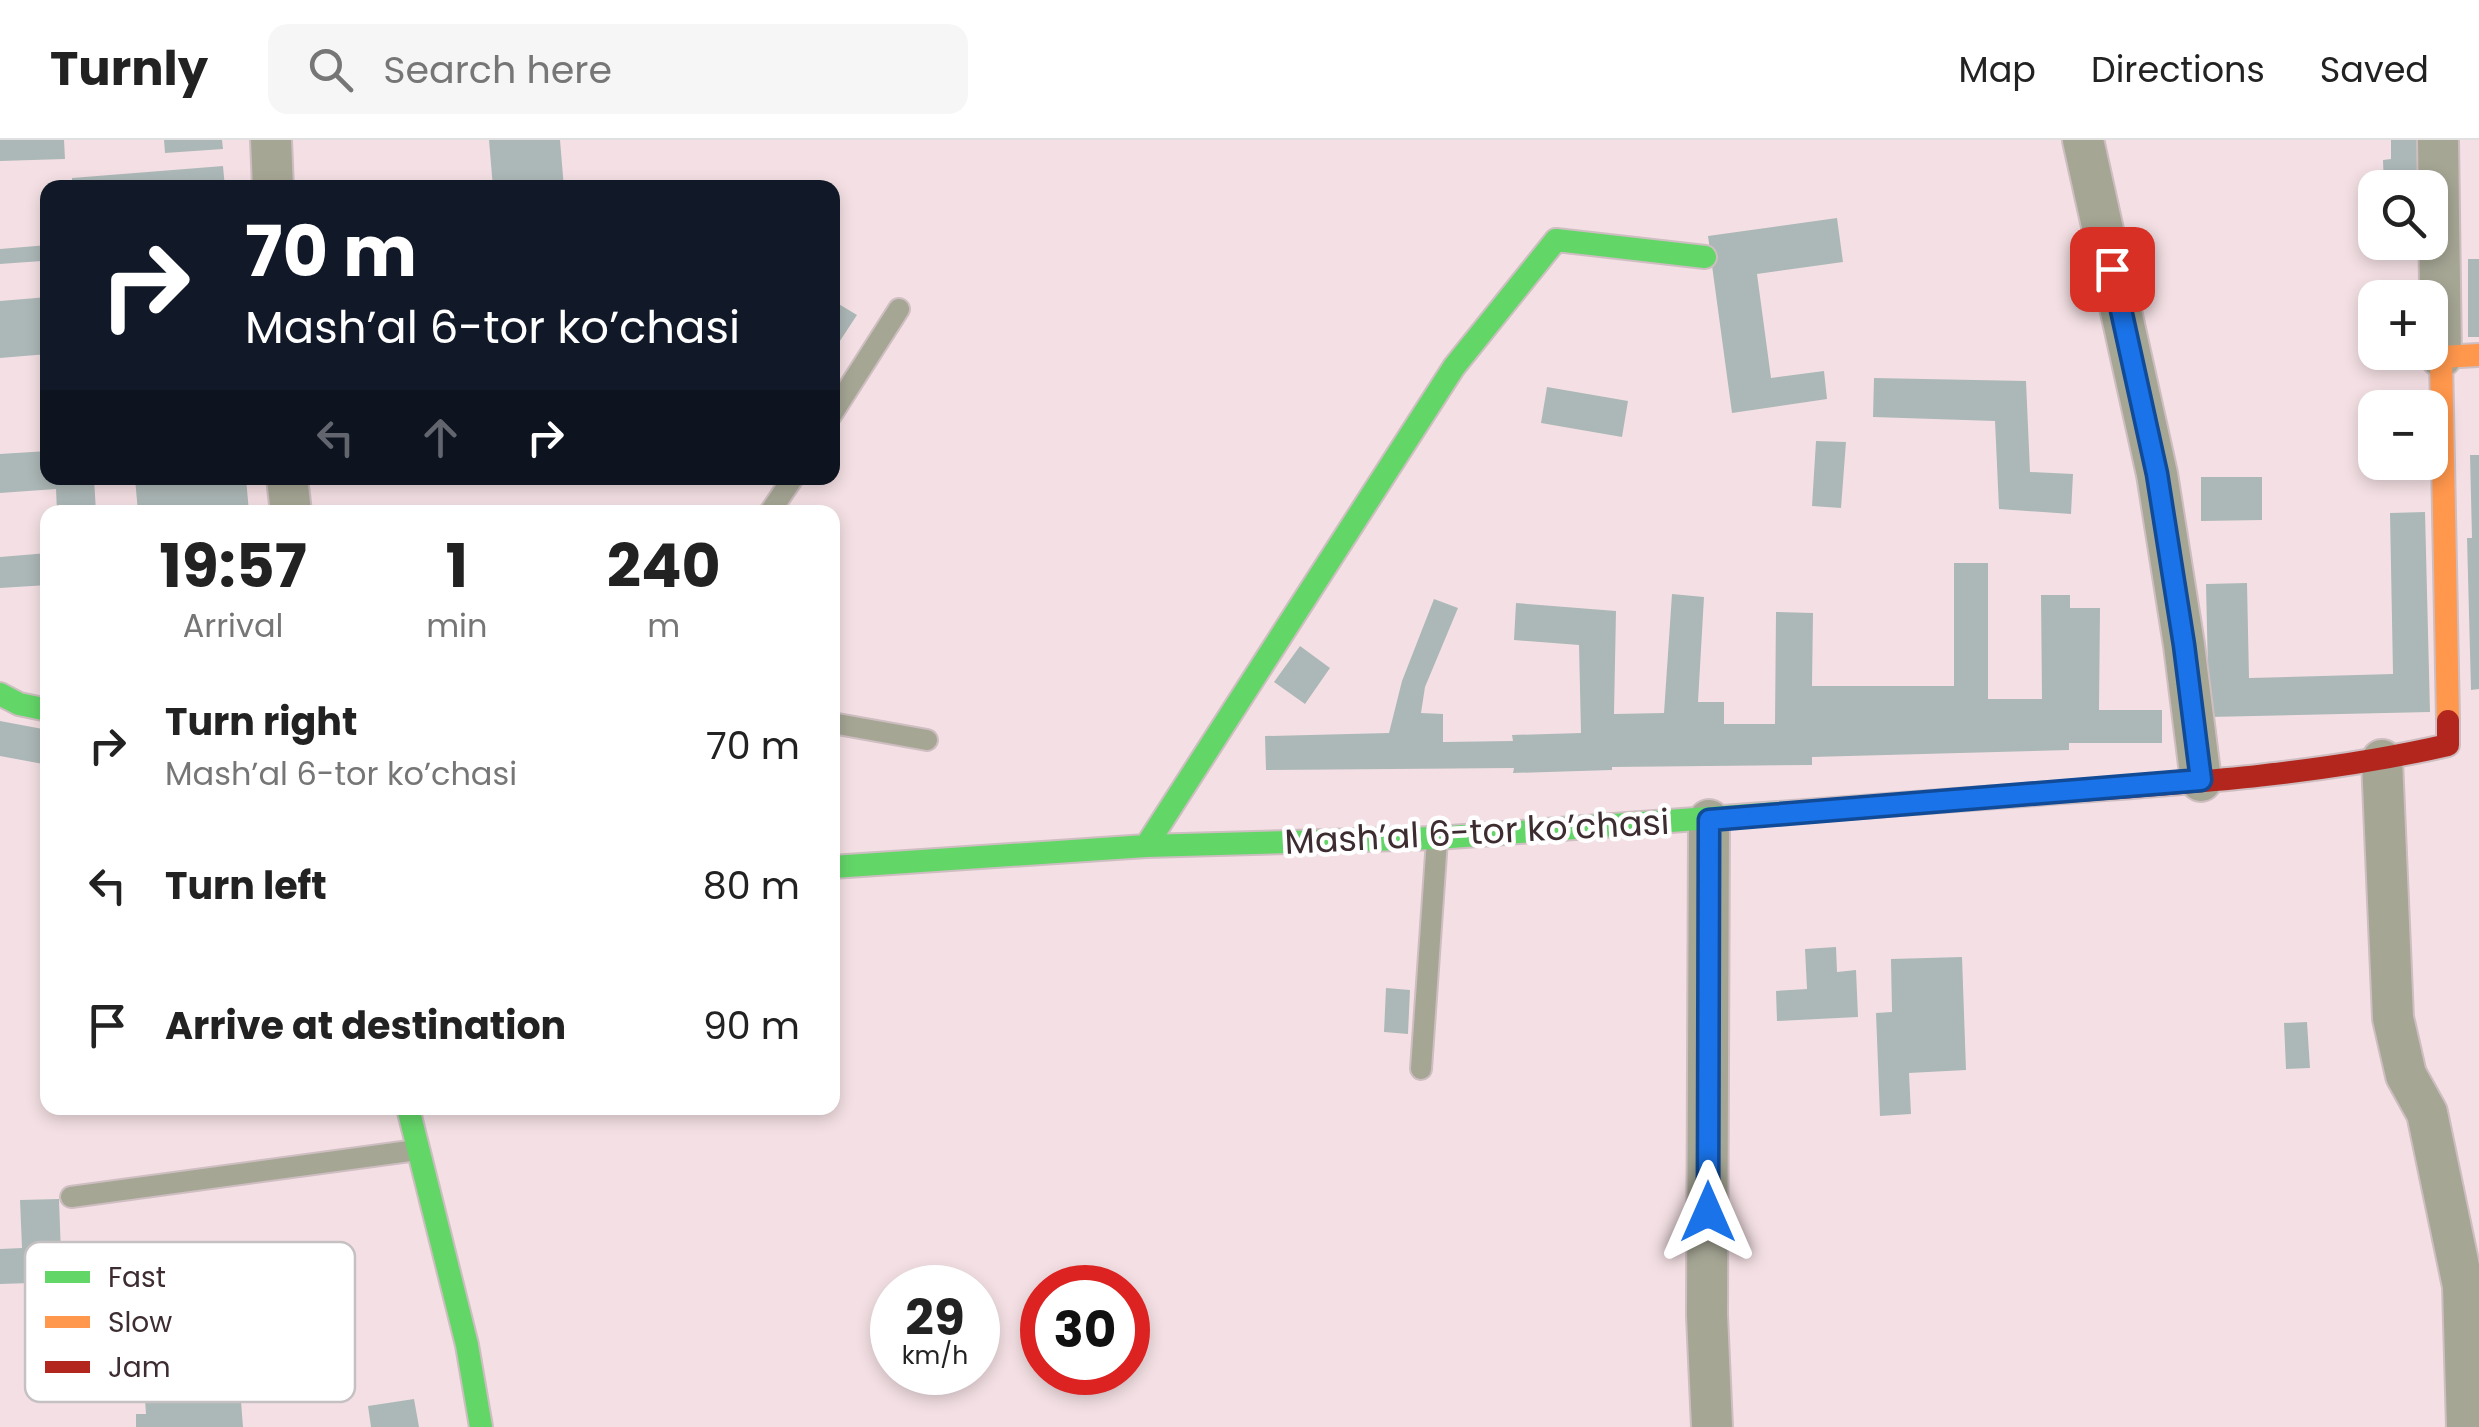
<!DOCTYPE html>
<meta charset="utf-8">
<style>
body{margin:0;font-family:Poppins,sans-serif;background:#f6f6f6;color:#222;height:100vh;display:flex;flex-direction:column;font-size:38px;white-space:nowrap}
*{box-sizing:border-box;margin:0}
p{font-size:32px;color:#767676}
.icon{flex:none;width:55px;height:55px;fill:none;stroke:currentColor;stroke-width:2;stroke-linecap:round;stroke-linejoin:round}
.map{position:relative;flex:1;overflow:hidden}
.side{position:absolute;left:40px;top:365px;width:800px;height:610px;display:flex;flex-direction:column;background:#fff;border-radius:20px;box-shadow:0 5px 15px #0003}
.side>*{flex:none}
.banner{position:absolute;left:40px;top:40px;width:800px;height:305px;border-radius:20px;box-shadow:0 5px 15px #0003;background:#111827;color:#fff;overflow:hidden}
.buttons{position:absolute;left:2358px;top:30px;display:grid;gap:20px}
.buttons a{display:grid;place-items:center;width:90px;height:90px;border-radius:20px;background:#fff;box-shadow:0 5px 15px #0003;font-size:50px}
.speed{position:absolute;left:870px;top:1125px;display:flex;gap:20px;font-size:50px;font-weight:700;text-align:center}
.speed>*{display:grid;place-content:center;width:130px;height:130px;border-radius:50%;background:#fff;box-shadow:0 5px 15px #0003;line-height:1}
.speed small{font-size:25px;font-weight:400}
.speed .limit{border:15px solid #d22;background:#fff;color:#111}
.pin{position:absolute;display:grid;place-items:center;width:85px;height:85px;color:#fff;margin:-42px;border-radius:20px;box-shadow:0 5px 15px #0006}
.me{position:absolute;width:110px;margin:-55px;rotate:0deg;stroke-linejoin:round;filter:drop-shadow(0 0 8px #0008)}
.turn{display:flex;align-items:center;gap:35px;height:210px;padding:0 40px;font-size:45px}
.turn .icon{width:130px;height:130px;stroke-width:2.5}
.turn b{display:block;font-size:70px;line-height:85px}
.lanes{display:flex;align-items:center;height:95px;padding:0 40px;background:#0003;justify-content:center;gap:50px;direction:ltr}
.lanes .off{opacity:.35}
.eta{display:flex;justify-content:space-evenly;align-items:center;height:170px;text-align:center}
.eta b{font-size:60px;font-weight:700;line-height:70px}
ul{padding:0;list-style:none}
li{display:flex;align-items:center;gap:30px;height:140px;padding:0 40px}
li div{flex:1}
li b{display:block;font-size:38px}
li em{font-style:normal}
header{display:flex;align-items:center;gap:60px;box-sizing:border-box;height:140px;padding:0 50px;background:#fff;border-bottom:2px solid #e0e0e0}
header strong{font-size:48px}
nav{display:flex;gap:55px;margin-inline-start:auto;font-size:35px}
.search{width:700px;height:90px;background:#f6f6f6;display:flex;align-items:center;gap:25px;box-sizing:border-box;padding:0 35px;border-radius:20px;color:#767676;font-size:38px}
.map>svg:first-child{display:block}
.building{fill:#acb8b7}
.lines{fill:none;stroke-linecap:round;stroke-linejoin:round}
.lane-casing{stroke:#cebec1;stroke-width:24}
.street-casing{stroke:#cebec1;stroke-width:44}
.fast-casing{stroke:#cebec1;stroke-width:26}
.slow-casing{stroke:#cebec1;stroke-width:26}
.jam-casing{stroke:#cebec1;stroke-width:26}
.lane{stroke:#a6a695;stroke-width:20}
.street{stroke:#a6a695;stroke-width:40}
.fast{stroke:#63d668;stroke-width:22}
.slow{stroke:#ff974d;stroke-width:22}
.jam{stroke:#b3261e;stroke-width:22}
.route-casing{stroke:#114b97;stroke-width:25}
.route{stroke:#1a73e8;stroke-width:18}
.labels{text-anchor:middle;stroke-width:9;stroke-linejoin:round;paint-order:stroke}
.street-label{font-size:35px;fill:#3d2c30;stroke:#fff}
.key{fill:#fff;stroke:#c5c0c1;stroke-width:2.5}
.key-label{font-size:28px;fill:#3d2c30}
</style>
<header>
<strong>Turnly</strong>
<div class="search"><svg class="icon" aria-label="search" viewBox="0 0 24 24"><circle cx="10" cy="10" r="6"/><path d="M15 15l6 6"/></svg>Search here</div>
<nav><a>Map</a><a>Directions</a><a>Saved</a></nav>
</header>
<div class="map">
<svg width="2479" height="1287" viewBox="0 0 2479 1287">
<rect width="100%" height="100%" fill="#f4e0e4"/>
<path class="building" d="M0 0H64L65 19 0 21Z
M164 0H222L223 9 165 13Z
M489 0H560L564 48H493Z
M2391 0H2427L2428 48H2384L2383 20 2391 19Z
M223 26 225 48H72V38Z
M1837 78 1843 122 1757 134 1771 238 1824 231 1827 259 1732 273 1708 96Z
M48 105V156H45L42 121 0 124V109Z
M2468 119H2479V197H2468Z
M48 157V214L0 218V161Z
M832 160 857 175 832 213Z
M1874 238 2026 241 2030 332 2073 334 2071 374 1999 369 1995 281 1873 277Z
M1547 247 1628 261 1622 297 1541 283Z
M1816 301 1846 302 1841 368 1812 366Z
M48 311V338H94L96 372H57L56 349 0 353V314Z
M2470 315H2479V549L2471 550 2467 398H2472Z
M2201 337H2262V380L2201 381Z
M135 338H246L249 372H138Z
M2425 372 2430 572 2209 577 2206 444 2247 443 2249 538 2393 534 2390 373Z
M48 413V445L0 448V417Z
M1954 423H1988V559H2042L2041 455H2070V468H2100L2099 570H2162V603H2069V610L1812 617V625L1612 627V630L1513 633 1514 628 1266 630 1265 596 1389 593 1402 541 1434 459 1458 468 1425 547 1421 573 1443 574V602L1513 601 1512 595 1581 593 1579 505 1514 500 1516 463 1616 471 1614 574 1664 573 1672 454 1704 457 1698 562H1724V584H1775L1776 472 1813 473 1812 546H1954Z
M1300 506 1330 528 1305 564 1274 542Z
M0 581 48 590V628L42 627 43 624 0 616Z
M1836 807 1837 832 1856 830 1858 877 1777 881 1776 851 1807 849 1805 809Z
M1962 817 1966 930 1909 933 1911 974 1880 976 1876 873 1892 872 1891 819Z
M1386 848 1410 850 1408 894 1384 892Z
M2307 882 2310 928 2286 929 2284 883Z
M59 1059 62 1142 0 1144V1109L22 1108 20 1060Z
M236 1197 243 1287H136V1274H146L141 1203Z
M414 1259 419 1287H371L368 1266Z"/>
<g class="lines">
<defs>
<path id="lane" d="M832 274 899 169
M770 372 793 338
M832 583 927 600
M1421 929 1437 700
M71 1057 417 1010"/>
<path id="street" d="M271 0 273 48
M2083 0 2157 334 2184 505 2201 641
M2438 0 2441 217
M287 338 291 372
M2382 620 2393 878 2406 935 2427 973 2463 1146 2467 1287
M1709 680 1707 1175 1712 1287"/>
<path id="fast" d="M0 554 19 564 48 570
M1146 706 1454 227 1556 100 1705 117
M832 727 1146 706 1437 698 2010 656
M408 968 467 1205 481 1287"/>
<path id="slow" d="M2448 581 2441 217 2479 215"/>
<path id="jam" d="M2010 656C2156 645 2305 638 2448 605V581"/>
</defs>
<use href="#lane" class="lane-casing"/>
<use href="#street" class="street-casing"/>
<use href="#fast" class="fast-casing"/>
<use href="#slow" class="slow-casing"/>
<use href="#jam" class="jam-casing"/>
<use href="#lane" class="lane"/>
<use href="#street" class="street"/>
<use href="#fast" class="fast"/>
<use href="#slow" class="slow"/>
<use href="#jam" class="jam"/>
</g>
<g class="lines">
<defs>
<path id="route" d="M1708 1072 1709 680 2201 640 2184 505 2157 334 2112 129"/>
</defs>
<use href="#route" class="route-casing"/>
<use href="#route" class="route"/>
</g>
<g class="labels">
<g class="street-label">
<text transform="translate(1477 692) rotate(-3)" y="12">Mashʼal 6-tor koʼchasi</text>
</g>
</g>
<rect x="25" y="1102" width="330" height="160" rx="15" class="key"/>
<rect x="45" y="1131" width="45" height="12" fill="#63d668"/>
<rect x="45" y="1176" width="45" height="12" fill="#ff974d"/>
<rect x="45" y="1221" width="45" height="12" fill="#b3261e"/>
<g class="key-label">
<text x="108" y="1147">Fast</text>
<text x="108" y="1192">Slow</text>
<text x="108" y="1237">Jam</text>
</g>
</svg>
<div class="buttons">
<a><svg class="icon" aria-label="search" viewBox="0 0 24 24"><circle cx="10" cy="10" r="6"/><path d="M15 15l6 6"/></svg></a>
<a>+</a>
<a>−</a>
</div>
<div class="speed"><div>29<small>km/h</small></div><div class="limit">30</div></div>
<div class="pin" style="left:2112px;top:129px;background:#d93025"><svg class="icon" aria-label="arrive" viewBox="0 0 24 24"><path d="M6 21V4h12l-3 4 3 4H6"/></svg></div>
<svg class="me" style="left:1708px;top:1072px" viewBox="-20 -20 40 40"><path d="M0-17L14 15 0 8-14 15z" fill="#1a73e8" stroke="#fff" stroke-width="4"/></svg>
<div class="banner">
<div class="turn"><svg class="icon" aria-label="right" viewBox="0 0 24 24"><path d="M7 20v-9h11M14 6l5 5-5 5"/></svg><div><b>70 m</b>Mashʼal 6-tor koʼchasi</div></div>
<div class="lanes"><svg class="icon off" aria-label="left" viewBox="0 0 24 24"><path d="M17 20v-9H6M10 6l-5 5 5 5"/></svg><svg class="icon off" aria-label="ahead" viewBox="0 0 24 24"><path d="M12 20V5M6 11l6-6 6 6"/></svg><svg class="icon" aria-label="right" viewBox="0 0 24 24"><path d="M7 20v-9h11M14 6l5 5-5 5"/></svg></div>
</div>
<section class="side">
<div class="eta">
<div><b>19:57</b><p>Arrival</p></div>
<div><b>1</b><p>min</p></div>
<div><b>240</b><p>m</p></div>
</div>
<ul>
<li><svg class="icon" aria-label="right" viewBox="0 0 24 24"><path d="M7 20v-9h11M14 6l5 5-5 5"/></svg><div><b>Turn right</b><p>Mashʼal 6-tor koʼchasi</p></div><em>70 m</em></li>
<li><svg class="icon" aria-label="left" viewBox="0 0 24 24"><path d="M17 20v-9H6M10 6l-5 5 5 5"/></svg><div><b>Turn left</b></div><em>80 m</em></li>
<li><svg class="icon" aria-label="arrive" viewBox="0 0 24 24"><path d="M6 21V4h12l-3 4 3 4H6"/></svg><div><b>Arrive at destination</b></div><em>90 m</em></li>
</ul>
</section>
</div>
